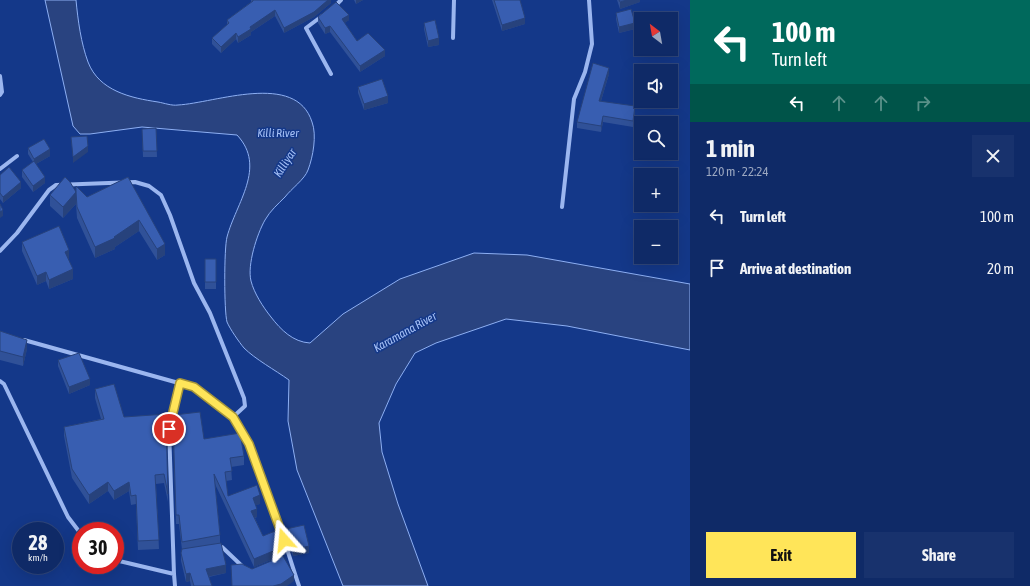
<!DOCTYPE html>
<meta charset="utf-8">
<style>
body{margin:0;font-family:"Asap Condensed",sans-serif;background:#18326d;color:#f1f3f6;height:100vh;display:flex;flex-direction:column;font-size:15px;white-space:nowrap}
*{box-sizing:border-box;margin:0}
p{font-size:13px;color:#9ba7c0}
.icon{flex:none;width:22px;height:22px;fill:none;stroke:currentColor;stroke-width:2;stroke-linecap:round;stroke-linejoin:round}
.map{position:relative;flex:1;overflow:hidden}
.side{display:flex;flex-direction:column;background:#0f2a67;width:340px}
.side>*{flex:none}
.banner{background:#00695c;color:#fff;overflow:hidden}
.needle{width:26px;rotate:329deg}
.buttons{position:absolute;left:634px;top:12px;display:grid;gap:8px}
.buttons a{display:grid;place-items:center;width:44px;height:44px;border-radius:0px;background:#0f2a67;box-shadow:0 4px 16px #0002,0 0 0 1px #2f467b;font-size:20px}
.speed{position:absolute;left:12px;top:522px;display:flex;gap:8px;font-size:20px;font-weight:700;text-align:center}
.speed>*{display:grid;place-content:center;width:52px;height:52px;border-radius:50%;background:#0f2a67;box-shadow:0 4px 16px #0002,0 0 0 1px #2f467b;line-height:1}
.speed small{font-size:10px;font-weight:400}
.speed .limit{border:6px solid #d22;background:#fff;color:#111}
.pin{position:absolute;display:grid;place-items:center;width:34px;height:34px;color:#fff;margin:-17px;border:2px solid #fff;border-radius:50%;box-shadow:0 1px 4px #0007}
.me{position:absolute;width:44px;margin:-22px;rotate:342deg;stroke-linejoin:round;filter:drop-shadow(0 0 3px #0008)}
.turn{display:flex;align-items:center;gap:14px;height:84px;padding:0 16px;font-size:18px}
.turn .icon{width:52px;height:52px;stroke-width:2.5}
.turn b{display:block;font-size:28px;line-height:34px}
.lanes{display:flex;align-items:center;height:38px;padding:0 16px;background:#0003;justify-content:center;gap:20px;direction:ltr}
.lanes .off{opacity:.35}
.round{display:grid;place-items:center;flex:none;width:42px;height:42px;border-radius:0px;background:#18326d}
.summary{display:flex;align-items:center;justify-content:space-between;height:68px;padding:0 16px}
h1{font-size:24px;font-weight:700;line-height:30px}
.cta{display:flex;gap:8px;margin-top:auto;padding:8px 16px}
.cta a{flex:1;height:46px;border-radius:0px;background:#ffe559;color:#111;font-size:16px;font-weight:700;line-height:46px;text-align:center}
.cta a+a{background:#18326d;color:#f1f3f6}
ul{padding:0;list-style:none}
li{display:flex;align-items:center;gap:12px;height:52px;padding:0 16px}
li div{flex:1}
li b{display:block;font-size:15px}
li em{font-style:normal}
main{display:flex;flex:1;min-height:0}
.map>svg:first-child{display:block}
.water{fill:#294380;stroke:#8daff3}
.lines{fill:none;stroke-linecap:round;stroke-linejoin:round}
.street{stroke:#9bb6ef;stroke-width:4}
.wall{fill:#305198}
.shaded-wall{fill:#27427c}
.building{fill:#385eb1;stroke:#27427c}
.route-casing{stroke:#a6953a;stroke-width:10}
.route{stroke:#ffe559;stroke-width:7}
.labels{text-anchor:middle;stroke-width:3;stroke-linejoin:round;paint-order:stroke}
.water-label{font-size:12px;font-style:italic;fill:#a6c1f7;stroke:#143889}
</style>
<main>
<div class="map">
<svg width="690" height="586" viewBox="0 0 690 586">
<rect width="100%" height="100%" fill="#143889"/>
<path class="water" d="M45 0H76C78 21 81 43 88 62 99 91 131 98 158 102 164 103 172 106 178 105 215 103 296 71 312 122 317 135 313 157 308 170 305 179 291 189 285 197 278 204 270 211 265 220 257 234 247 265 251 281 254 293 263 307 271 317 281 330 293 342 310 343L343 314 400 279 474 253 527 255 690 284V350L567 326 506 319 436 343 415 353 396 384 379 423 382 452 398 504 428 586H343L297 470 288 421 289 380C275 370 255 359 244 348 239 342 230 329 227 322 224 311 224 248 227 237 236 203 267 167 237 135L142 127 90 134H80L73 126Z"/>
<g class="lines">
<path class="street" d="M335 6 341 0
M322 16 306 28 331 74
M453 38 454 0
M0 76 2 92 0 95
M0 169 17 156
M562 207 574 99 585 72 592 44 589 0
M0 251 17 233 49 190 56 185 135 182 149 186 161 195 170 215 194 283 210 313 244 398 245 406 233 417C264 469 280 529 299 586
M24 340 193 387 233 417
M0 381 4 384 68 517 81 534
M217 548 222 547 242 566
M115 560 174 574 175 586
M174 574 169 429 180 383"/>
</g>
<path class="wall" d="M251 0H331V3L314 17 284 33 275 16 251 32V35L238 43 236 39 221 53 212 44V38L227 25V20L251 2Z
M354 0H363L356 4Z
M492 0H520L525 24 502 31Z
M617 0H640V2L620 9Z
M616 13 635 29 619 33 616 19Z
M318 17 349 20 344 23 357 41 385 56 360 72 330 32 325 34 318 23Z
M424 23 439 45 428 47 424 29Z
M609 74 601 101 635 112 633 127 603 122 601 132 577 128V122Z
M358 87 388 103 364 110 358 93Z
M156 128 157 157H143L142 129Z
M28 148 50 156 36 164 45 183 33 192 22 177V170L33 162 28 154Z
M0 175 21 188 3 203 0 199Z
M128 177 165 255 157 260 139 231 115 247V249L95 258 77 218 76 204 63 218 50 206V195L76 191V186L87 197Z
M22 242 69 259H68L73 279 49 289 46 281 37 285 22 251Z
M205 259H216V289H205Z
M0 331 27 349 23 366 0 360Z
M58 360 90 385 69 394 58 366Z
M95 389 124 417 167 423 166 428 168 502 164 483 156 484 159 549 138 550 136 504 131 505 129 491 114 500 108 491 89 504 72 478 64 436V427L101 419 95 398Z
M173 429 204 439 244 456V465L231 467 232 480 226 481 228 496 260 504 255 505 257 517 255 518 263 536 285 554 254 567 215 484 220 535V543L226 573 209 577 212 586H191L190 581 186 582 181 561V553L182 550 179 524H176Z
M286 529 309 553 293 556 286 536Z"/>
<path class="shaded-wall" d="M328 0H331V3L314 17 284 33V28Z
M356 0H363L356 4Z
M627 0H640V2L620 9V2Z
M275 10V16L251 32V35L238 43V37L250 27Z
M349 15V20L342 25V19Z
M525 18V24L502 31V25Z
M635 23V29L619 33V27Z
M330 26V32L325 34V28Z
M236 33V39L221 53V47Z
M439 38V45L428 47V41Z
M385 50V56L360 72V66Z
M609 68V74L599 107V101Z
M388 96V103L364 110V104Z
M635 106V112L633 127V121Z
M603 116V122L601 132V126Z
M88 146V152L73 163V157Z
M50 149V156L34 165V159Z
M45 177V183L33 192V186Z
M21 182V188L3 203V197Z
M76 192V204L63 218V207Z
M3 210V216L0 218V212Z
M139 220V231L115 247V249L95 258V247L114 237Z
M165 244V255L157 260V249Z
M69 250V259L65 261V252Z
M73 269V279L49 289V280Z
M46 272V281L37 285V276Z
M27 340V349L23 366V357Z
M90 379V385L69 394V387Z
M167 414V423L166 429V420Z
M108 482V491L89 504V495Z
M129 482V491L114 500V491Z
M260 495V504L253 506V498Z
M257 509V517L251 519V511Z
M285 546V554L254 567V559Z
M309 546V553L293 556V550Z
M226 565V573L206 577V569Z
M190 573V581L186 582V574Z
M294 575V581L287 586H273Z"/>
<path class="building" d="M253 0H328L314 12 284 28 275 10 250 27 251 29 238 37 236 33 221 47 212 38 229 23 227 20 253 1Z
M494 0H520L525 18 502 25Z
M619 0H627L620 2Z
M336 2 349 15 342 19 357 41 368 33 385 50 360 66 330 26 325 28 318 17Z
M631 9 635 23 619 27 616 13Z
M435 20 439 38 428 41 424 23Z
M593 63 609 68 599 101 635 106 633 121 603 116 601 126 577 122Z
M382 79 388 96 364 104 358 87Z
M156 128 157 151H143L142 129Z
M87 136 88 146 73 157 71 137Z
M44 139 50 149 34 159 28 148Z
M34 161 45 177 33 186 22 170Z
M9 167 21 182 3 197 0 193V175Z
M65 177 70 182 76 192V186L87 197 128 177 165 244 157 249 139 220 114 237 115 238 95 247 77 207 76 192 63 207 50 195Z
M0 204 3 210 0 212Z
M59 226 69 250 65 252 73 269 49 280 46 272 37 276 22 242Z
M205 259H216V282H205Z
M0 331 27 340 23 357 0 351Z
M79 353 90 379 69 387 58 360Z
M114 384 124 417 167 414 166 420 168 494 164 474 155 475 159 540 138 541 136 495 131 496 129 482 114 491 108 482 89 495 72 469 64 427 104 419 95 389Z
M200 412 204 439 240 433 244 456 230 458 232 471 225 472 228 496 257 485 260 495 253 498 257 509 251 511 263 536 280 529 285 546 254 559 214 474 220 535 182 542 179 515H176L173 421 174 415Z
M304 525 309 546 293 550 286 529Z
M221 543 226 565 206 569 212 586H194L190 573 186 574 181 553 182 549Z
M283 556 294 575 281 584 273 586H232L231 565 242 564 252 569Z"/>
<g class="lines">
<defs>
<path id="route" d="M169 429 180 383 194 387 233 417 249 444 284 540"/>
</defs>
<use href="#route" class="route-casing"/>
<use href="#route" class="route"/>
</g>
<g class="labels">
<g class="water-label">
<text x="278" y="137">Killi River</text>
<text transform="translate(285 163) rotate(-57)" y="4">Killiyar</text>
<text transform="translate(405 332) rotate(-29)" y="4">Karamana River</text>
</g>
</g>
</svg>
<div class="buttons">
<a><svg class="needle" viewBox="-14 -14 28 28"><path d="M0-13l5 13h-10z" fill="#e53935"/><path d="M0 13l5-13h-10z" fill="#9ba7c0"/></svg></a>
<a><svg class="icon" aria-label="sound" viewBox="0 0 24 24"><path d="M4 9h4l5-4v14l-5-4H4zM17 9q2 3 0 6"/></svg></a>
<a><svg class="icon" aria-label="search" viewBox="0 0 24 24"><circle cx="10" cy="10" r="6"/><path d="M15 15l6 6"/></svg></a>
<a>+</a>
<a>−</a>
</div>
<div class="speed"><div>28<small>km/h</small></div><div class="limit">30</div></div>
<div class="pin" style="left:169px;top:429px;background:#d93025"><svg class="icon" aria-label="arrive" viewBox="0 0 24 24"><path d="M6 21V4h12l-3 4 3 4H6"/></svg></div>
<svg class="me" style="left:284px;top:540px" viewBox="-20 -20 40 40"><path d="M0-17L14 15 0 8-14 15z" fill="#ffe559" stroke="#fff" stroke-width="4"/></svg>
</div>
<section class="side">
<div class="banner">
<div class="turn"><svg class="icon" aria-label="left" viewBox="0 0 24 24"><path d="M17 20v-9H6M10 6l-5 5 5 5"/></svg><div><b>100 m</b>Turn left</div></div>
<div class="lanes"><svg class="icon" aria-label="left" viewBox="0 0 24 24"><path d="M17 20v-9H6M10 6l-5 5 5 5"/></svg><svg class="icon off" aria-label="ahead" viewBox="0 0 24 24"><path d="M12 20V5M6 11l6-6 6 6"/></svg><svg class="icon off" aria-label="ahead" viewBox="0 0 24 24"><path d="M12 20V5M6 11l6-6 6 6"/></svg><svg class="icon off" aria-label="right" viewBox="0 0 24 24"><path d="M7 20v-9h11M14 6l5 5-5 5"/></svg></div>
</div>
<div class="summary"><div><h1>1 min</h1><p>120 m · 22:24</p></div><a class="round"><svg class="icon" aria-label="close" viewBox="0 0 24 24"><path d="M6 6l12 12M18 6L6 18"/></svg></a></div>
<ul>
<li><svg class="icon" aria-label="left" viewBox="0 0 24 24"><path d="M17 20v-9H6M10 6l-5 5 5 5"/></svg><div><b>Turn left</b></div><em>100 m</em></li>
<li><svg class="icon" aria-label="arrive" viewBox="0 0 24 24"><path d="M6 21V4h12l-3 4 3 4H6"/></svg><div><b>Arrive at destination</b></div><em>20 m</em></li>
</ul>
<div class="cta"><a>Exit</a><a>Share</a></div>
</section>
</main>
